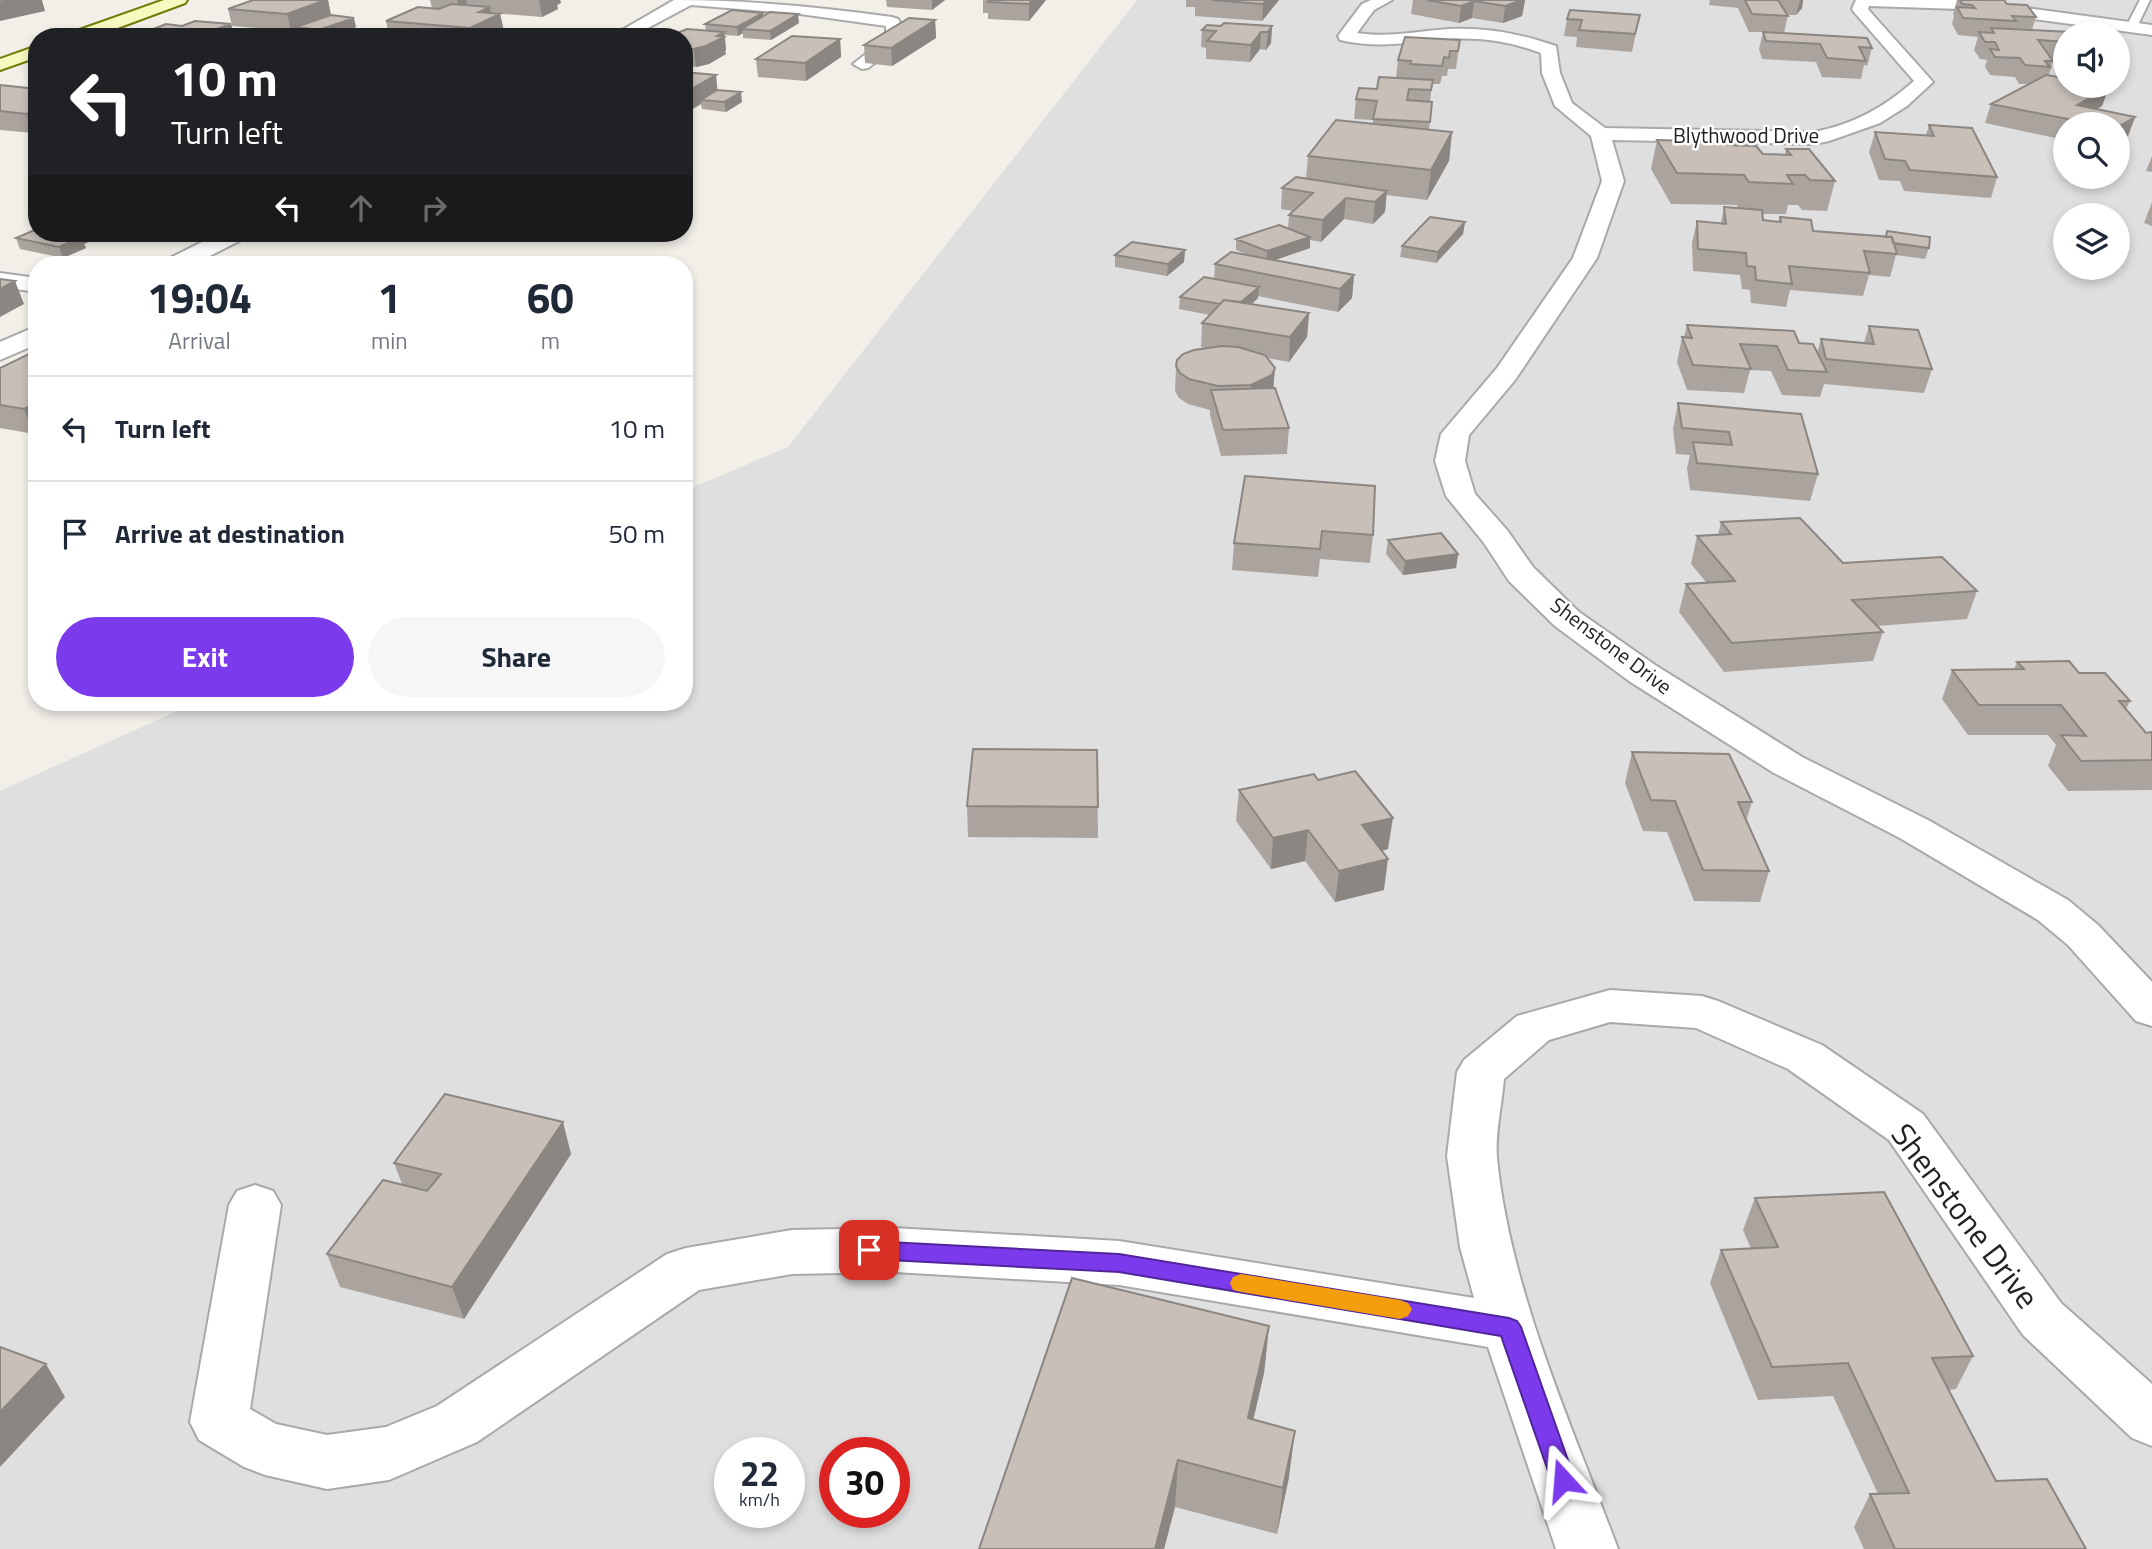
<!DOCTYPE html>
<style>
body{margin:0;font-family:"Titillium Web",sans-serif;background:#f6f6f7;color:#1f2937;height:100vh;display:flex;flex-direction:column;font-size:26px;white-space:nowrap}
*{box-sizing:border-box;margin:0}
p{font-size:23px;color:#747a83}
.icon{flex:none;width:38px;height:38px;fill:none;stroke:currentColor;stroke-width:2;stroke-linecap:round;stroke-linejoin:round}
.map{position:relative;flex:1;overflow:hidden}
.details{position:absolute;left:28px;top:256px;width:665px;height:455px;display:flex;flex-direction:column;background:#fff;border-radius:28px;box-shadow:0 4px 10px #0003}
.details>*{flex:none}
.top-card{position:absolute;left:28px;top:28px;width:665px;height:214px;border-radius:28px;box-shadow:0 4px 10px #0003;background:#202124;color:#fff;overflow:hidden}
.buttons{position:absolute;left:2053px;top:21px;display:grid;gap:14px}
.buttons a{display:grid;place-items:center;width:77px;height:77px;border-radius:50%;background:#fff;box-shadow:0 4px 10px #0003;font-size:35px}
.speed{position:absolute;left:714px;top:1437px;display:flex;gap:14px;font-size:35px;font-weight:700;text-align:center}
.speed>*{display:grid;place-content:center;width:91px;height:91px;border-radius:50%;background:#fff;box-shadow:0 4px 10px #0003;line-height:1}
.speed small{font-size:18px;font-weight:400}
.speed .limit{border:10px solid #d22;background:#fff;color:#111}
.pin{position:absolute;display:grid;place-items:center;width:60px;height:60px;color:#fff;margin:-30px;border-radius:14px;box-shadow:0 4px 10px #0006}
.me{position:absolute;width:77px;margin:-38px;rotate:341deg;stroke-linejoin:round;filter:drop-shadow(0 0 5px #0008)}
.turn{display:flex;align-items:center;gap:24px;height:147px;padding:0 28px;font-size:32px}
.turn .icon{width:91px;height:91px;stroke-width:2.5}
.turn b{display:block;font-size:49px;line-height:60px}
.lanes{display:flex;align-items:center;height:66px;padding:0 28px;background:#0003;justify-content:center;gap:35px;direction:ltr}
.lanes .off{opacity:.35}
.eta{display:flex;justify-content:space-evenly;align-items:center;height:119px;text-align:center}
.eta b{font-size:42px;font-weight:700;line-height:49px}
.primary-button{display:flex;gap:14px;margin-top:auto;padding:14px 28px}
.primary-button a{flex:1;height:80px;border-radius:42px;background:#7c3aed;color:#fff;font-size:28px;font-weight:700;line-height:80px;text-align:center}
.primary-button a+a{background:#f6f6f7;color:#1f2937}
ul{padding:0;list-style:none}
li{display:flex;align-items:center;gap:21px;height:105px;padding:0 28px;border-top:2px solid #e0e1e3}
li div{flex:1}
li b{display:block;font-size:26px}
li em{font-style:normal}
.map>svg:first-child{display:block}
.residential{fill:#e0dfdf;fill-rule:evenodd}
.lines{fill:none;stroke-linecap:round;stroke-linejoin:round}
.lane-casing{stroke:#a9a9a9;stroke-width:4}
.street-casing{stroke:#a9a9a9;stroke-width:4}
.secondary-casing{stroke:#707d05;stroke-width:4}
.lane{fill:#fff;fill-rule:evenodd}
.street{fill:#fff;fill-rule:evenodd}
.secondary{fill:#f7fabf;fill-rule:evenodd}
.wall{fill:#aba49e}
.shaded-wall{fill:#8b8681}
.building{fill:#c7bfb8;stroke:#8b8681;stroke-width:2}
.route{fill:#7c3aed;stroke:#51269a;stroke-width:2}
.slow{fill:#f59e0b}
.labels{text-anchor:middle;stroke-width:5;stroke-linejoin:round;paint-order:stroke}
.far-street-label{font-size:21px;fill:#222;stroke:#fff}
.near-street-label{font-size:32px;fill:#222;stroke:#fff}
</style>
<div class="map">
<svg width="2152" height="1549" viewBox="0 0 2152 1549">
<rect width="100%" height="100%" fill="#f2efe9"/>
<path class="residential" d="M1137 0H2152V1549H0V791L197 702H684V491L788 447ZM2065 33H2118V86H2065ZM2065 124H2118V177H2065ZM2065 215H2118V268H2065ZM730 1452H789V1512H730ZM835 1452H894V1512H835Z"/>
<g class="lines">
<defs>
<path id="lane" d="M2140 0H2150L2136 29H2128L2126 27Z"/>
<path id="street" d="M674 0C748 0 819 7 892 17L898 19 904 29 900 44 868 68 862 69 853 64 886 38V26L800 14 691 5 631 37H610Z
M1371 0H1392L1374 10 1357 33C1388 38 1418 31 1449 29 1486 27 1522 34 1556 46L1560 73 1572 103 1605 128 1814 132C1852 125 1885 107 1914 81L1854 12 1852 9 1856 0H1966L2152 25V35L1960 9 1869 6 1868 9 1873 15 1933 82 1907 106 1880 123 1829 141 1814 144 1612 140 1624 181 1597 258 1515 380 1469 435 1465 461 1475 494 1507 530 1533 567 1579 612 1655 665 1802 757 1928 820 2068 900 2098 925 2152 982V1026L2136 1021 2068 945 2038 920 1900 838 1774 773 1629 681 1555 626 1509 581 1484 543 1446 496 1435 461 1441 434 1497 368 1573 258 1602 181 1591 136 1555 106 1542 73 1541 53C1512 42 1481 37 1449 39 1411 42 1378 49 1340 40L1338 36 1362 4Z
M220 233H248L245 238 194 264H164L168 259Z
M0 273 37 278V292L0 287Z
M37 326V344L0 360V342Z
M1610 990 1702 996 1718 1001 1822 1045 1923 1114 2061 1303 2152 1384V1446L2132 1438 2023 1335 1889 1140 1788 1069 1696 1028 1610 1022 1549 1040 1504 1079C1502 1104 1495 1133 1497 1158 1510 1290 1572 1426 1618 1549H1556L1488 1347 1119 1285 894 1272 792 1274 699 1290 477 1442 389 1480 327 1489 265 1475 244 1467 199 1440 190 1422 229 1205 237 1191 255 1185 273 1191 281 1205 250 1409 276 1424 327 1435 386 1427 437 1406 667 1254 686 1248 792 1230 894 1228 1119 1241 1474 1298 1460 1247 1447 1156 1457 1072 1464 1060 1517 1016Z"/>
<path id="secondary" d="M164 0H187L185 3 93 37H69L71 33Z
M37 46V57L0 70V59Z"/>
</defs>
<use href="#lane" class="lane-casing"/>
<use href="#street" class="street-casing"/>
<use href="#secondary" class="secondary-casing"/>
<use href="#lane" class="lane"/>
<use href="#street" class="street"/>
<use href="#secondary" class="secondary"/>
</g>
<path class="wall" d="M328 0 331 15 356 27 328 37 298 36 296 29 291 31 232 26 228 9Z
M430 0H560L561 3 557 5 558 9 542 17 491 13 500 14 504 31 491 37H359L389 35 386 21 432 8Z
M886 0H945L932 10 887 7Z
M983 0H1046L1029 21 988 19V13H983Z
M1186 0H1279L1262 21 1195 16V7H1186Z
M1413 0H1525L1522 16 1503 23 1472 18 1459 23 1411 14Z
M1710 0H1803L1802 8 1796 15H1788L1784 33 1872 48 1867 66 1864 65 1861 79 1822 77 1816 62 1762 59 1759 49 1763 32H1749L1738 8 1709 5Z
M1957 0H2004L2007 4 2027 5 2036 17 2032 30 2070 32 2071 33H2065V60L2052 59 2053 61 2049 75 2065 78V86L2109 87 2102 106 2096 109 2135 117 2128 136 2118 142V124H2065V140L1985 123 1991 104 2028 84H2019L2015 77 1990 75 1985 67 1987 60 1980 59 1974 50 1978 37 1958 35 1952 24 1954 16 1953 14Z
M1640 15 1632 52 1576 47 1577 37 1564 36 1567 19Z
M763 16 799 23 771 40 743 38V33L738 36 725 35 726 50 725 51 726 54 709 64 696 67 684 65V37L680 32 706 31 705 24Z
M935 20 936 38 892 66 865 63 864 45Z
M231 24 235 37H144L143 33 182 26Z
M1221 26H1272L1271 43 1266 50 1260 49 1250 62 1206 59V48L1201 47 1202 30Z
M840 39 841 57 806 81 758 77 756 59Z
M1460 40 1456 69H1448L1447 76H1442L1440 84H1432L1430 102H1432L1429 130 1452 132 1449 161 1427 200 1386 195 1385 212 1373 224 1344 219 1321 242 1310 240V248L1274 260 1354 275 1352 298 1338 312 1258 296V298L1252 304 1309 313 1307 337 1289 362 1267 358 1274 388 1289 428 1287 454 1221 456 1210 415V410L1188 404 1179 398 1175 391 1176 366 1206 348 1201 347 1202 323 1210 315 1179 309 1180 297 1214 279 1215 264 1248 255 1236 250V239L1288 229 1289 215 1293 211 1281 209 1282 188 1306 178 1308 156 1373 124V120L1354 119 1356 99 1396 78 1398 60Z
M684 72 718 90 742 102 726 112 702 109 701 104 687 112 684 111Z
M0 85 37 89V132L33 133 0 130Z
M1929 125 1997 177 1991 198 1904 191 1900 181 1879 180 1869 152 1875 132 1926 135Z
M1657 140 1728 145 1763 154 1785 155 1786 149 1835 181 1827 211 1802 210 1798 205H1788L1786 214H1762L1763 220 1778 222 1780 217 1813 231 1929 248 1925 259 1896 255 1890 277 1869 275 1863 296 1790 290 1786 307 1751 303 1750 290 1742 289 1740 275 1693 271 1692 243 1697 221 1721 223 1724 207 1738 208 1737 205 1671 204 1651 169Z
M2152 156V172L2146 171Z
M2152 202V226L2144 223Z
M1465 222 1463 234 1436 263 1400 257 1402 246Z
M37 233H111L84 244 86 248 63 258 20 249 16 238Z
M1185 250 1184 262 1167 276 1115 267V255Z
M1687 325 1799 343 1817 353 1821 339 1864 343 1869 326 1932 369 1924 393 1824 384 1820 397 1782 395 1771 371 1750 370 1744 393 1687 390 1677 362 1682 337H1684Z
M37 350 34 434 0 428V368Z
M1678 403 1818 474 1810 501 1690 490 1687 468 1690 455 1676 454 1673 429Z
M1245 476 1373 535 1370 563 1320 559 1318 577 1232 570 1234 543Z
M1721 522 1843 563 1977 591 1967 619 1877 626 1883 632 1873 661 1724 672 1679 612 1686 584 1706 582 1691 564 1697 536 1718 535Z
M1388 540 1458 554 1456 568 1403 575 1386 554Z
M2017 662 2079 673 2130 701 2126 709 2146 733 2152 732V790L2068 791 2048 766 2056 745 2048 735H1968L1942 699 1952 670 2014 669Z
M1097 750 1098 838 968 837 967 806Z
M1632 752 1752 802 1746 821 1769 871 1760 902 1694 901 1667 832 1643 831 1625 783Z
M1318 780 1388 849 1382 851 1384 890 1335 902 1305 861 1271 869 1236 821 1239 790Z
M571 1154 464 1319 340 1287 327 1254 402 1184 394 1163Z
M1755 1198 1973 1356 1956 1389 1949 1390 1996 1481 2086 1549H1864L1854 1527 1870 1494H1878L1833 1396 1758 1400 1710 1283 1721 1250 1751 1249 1743 1230Z
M1269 1326 1264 1373 1253 1419 1289 1477 1277 1534 1175 1507 1164 1549H979Z"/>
<path class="shaded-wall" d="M13 0H42L45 11 0 21V3Z
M325 0H328L331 16 296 27V29L291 31 287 14Z
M457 0H466L469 11 460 15Z
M539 0H560L561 3 557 5 558 9 542 17Z
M932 0H945L932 10Z
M1032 0H1046L1029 21V4Z
M1267 0H1279L1262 21 1263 4Z
M1522 0H1525L1522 16 1503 23 1505 6Z
M1800 0H1803L1802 8 1796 15Z
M1474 1 1472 18 1459 23 1461 6Z
M490 7 492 18 500 14 504 31 491 37H472L470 28 479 12Z
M763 13 764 22 742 29 743 33 738 36 737 27Z
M798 14 799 23 771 40 770 31Z
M354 18 356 27 328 37H321L319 30Z
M935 20 936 38 892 66 891 48Z
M231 24 235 37H213L211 31Z
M1272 26 1271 43 1266 50 1268 32Z
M724 32 726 50 725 51 726 54 709 64 696 67 694 49Z
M1261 32 1260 49 1250 62 1251 45Z
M840 39 841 57 806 81 805 63Z
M716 75 718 94 701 100V104L687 112 685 93Z
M2109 87 2102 106 2077 121V105Z
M741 92 742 102 726 112 724 102Z
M37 110V132L33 133 26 114Z
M2135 117 2128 136 2118 142V127Z
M1452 132 1449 161 1427 200 1431 170Z
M684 150 687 169 684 170Z
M1387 191 1385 212 1373 224 1375 202Z
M1346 198 1344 219 1321 242 1323 220Z
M1465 222 1463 234 1436 263 1438 252Z
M80 233H111L84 244 86 248 63 258 59 247 73 236Z
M1310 237V248L1267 263V251Z
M1185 250 1184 262 1167 276 1168 264Z
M1354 275 1352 298 1338 312 1340 289Z
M15 281 24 304 0 317V289Z
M1259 287 1258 298 1235 319V307Z
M1309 313 1307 337 1289 362 1290 337Z
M1275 368 1273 393 1249 410 1251 385Z
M37 402V433L34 434 24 409Z
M1458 554 1456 568 1403 575 1405 561Z
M1393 818 1388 849 1358 856 1362 825Z
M1308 830 1305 861 1271 869 1273 838Z
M1388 859 1384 890 1335 902 1339 871Z
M563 1122 571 1154 464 1319 452 1287Z
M1269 1326 1264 1373 1243 1465 1248 1418Z
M46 1364 65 1397 0 1467V1412Z
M1295 1431 1289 1477 1277 1534 1283 1488Z
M1178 1460 1175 1507 1164 1549H1155Z"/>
<path class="building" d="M0 0H13L0 3Z
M253 0H325L287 14 228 9Z
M989 0H1032L1029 4 988 2Z
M1212 0H1267L1263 4Z
M1427 0H1522L1505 6 1474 1 1461 6Z
M1745 0H1778L1788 16 1752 14Z
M1960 0H2004L2007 4 2027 5 2036 17 2012 16 2016 21 1963 18 1957 7 1975 8 1972 5 1962 4Z
M451 4 490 7 479 12 500 14 470 28 386 21 418 7 439 9Z
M732 10 763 13 737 27 705 24Z
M1570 10 1640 15 1635 34 1579 30 1582 20 1567 19Z
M770 12 798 14 770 31 742 29Z
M331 15 354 18 319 30 296 27Z
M909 18 935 20 891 48 864 45Z
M195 21 231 24 211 31 233 33 225 37H153L159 34 143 33 166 24 182 26Z
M1224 23 1272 26 1268 32H1261L1251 45 1207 41 1216 31 1202 30 1207 25 1221 26Z
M1991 28 2070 32 2071 33H2065V42L2038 40 2053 61H2045L2050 67 2025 65 2020 58 1995 57 1990 49 1999 50 1995 42H1985L1979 32 1994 33Z
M687 29 724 32 717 36 724 37 706 46 694 49 684 48V37H659L670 31 680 32Z
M1763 32 1867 38 1872 48 1859 47 1866 61 1827 58 1820 44 1766 41Z
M368 33 407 37H359Z
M792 36 840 39 805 63 756 59Z
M1405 37 1460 40 1458 51H1450L1449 58 1444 57 1442 66 1410 64 1411 61 1398 60Z
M684 72 716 75 684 93Z
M2046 75 2065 78V86L2109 87 2077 105 2135 117 2118 127V124H2093L1991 104Z
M1379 77 1433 80 1431 90 1409 89 1407 100 1432 102 1430 122 1373 119 1377 101 1356 99 1359 88 1377 89Z
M0 85 37 89V110L26 114 0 111Z
M717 90 741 92 724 102 701 100Z
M1336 120 1452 132 1431 170 1308 156Z
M1929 125 1972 128 1997 177 1910 170 1905 161 1885 159 1875 132 1934 136Z
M1657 140 1725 142 1728 145 1756 146 1763 154 1791 155 1786 149H1809L1835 181 1810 180 1805 175H1787L1793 184 1749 182 1744 175 1677 173Z
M1296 177 1387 191 1375 202 1346 198 1323 220 1289 215 1313 193 1282 188Z
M1724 207 1762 210 1763 220 1781 222 1780 217 1811 220 1813 231 1892 237 1897 254 1864 251 1870 273 1789 266 1792 284 1756 280 1755 267 1747 266 1746 253 1698 249 1697 221 1726 224Z
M1430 217 1465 222 1438 252 1402 246Z
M1279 225 1310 237 1267 251 1236 239Z
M37 229V233H80L73 236 82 237 59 247 16 238Z
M1887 231 1930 237 1929 248 1893 243 1892 237H1886Z
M1132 242 1185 250 1168 264 1115 255Z
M1231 252 1354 275 1340 289 1215 264Z
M1204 277 1259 287 1241 302 1224 300 1220 304 1180 297Z
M0 279 15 281 0 289Z
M1224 300 1309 313 1290 337 1202 323Z
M1687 325 1794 331 1799 343 1813 344 1827 372 1788 370 1777 346 1740 344 1751 369 1693 365 1682 337 1692 338Z
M1869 326 1918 330 1932 369 1826 359 1821 339 1874 344Z
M1222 346 1238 347 1265 355 1275 368 1272 375 1251 385 1218 386 1189 379 1180 373 1176 366 1177 360 1183 354 1194 350Z
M37 350V402L24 409 0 405V368Z
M1275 388 1289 428 1223 430 1211 390Z
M1678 403 1801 414 1818 474 1697 463 1693 442 1732 445 1729 432 1682 428Z
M1245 476 1375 486 1373 535 1322 531 1320 549 1234 543Z
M1800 518 1843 563 1942 557 1977 591 1852 600 1883 632 1732 643 1686 584 1735 581 1697 536 1731 534 1721 522Z
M1441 533 1458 554 1405 561 1388 540Z
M2069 661 2079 673H2105L2130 701H2119L2146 733 2152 732V760L2081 761 2061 735 2086 736 2061 705H1979L1952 670 2024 669 2017 662Z
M973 749 1097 750 1098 807 967 806Z
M1632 752 1729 754 1752 802H1738L1769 871 1703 870 1675 801 1651 800Z
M1355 771 1393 818 1362 825 1388 859 1339 871 1308 830 1273 838 1239 790 1314 774 1318 780Z
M445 1094 563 1122 452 1287 327 1254 383 1180 427 1191 441 1174 394 1163Z
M1884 1192 1973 1356 1932 1358 1996 1481 2047 1479 2086 1549H1895L1870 1494 1909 1493 1848 1363 1772 1367 1721 1250 1778 1247 1755 1198Z
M1072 1278 1269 1326 1248 1418 1295 1431 1283 1488 1178 1460 1155 1549H979Z
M0 1347 46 1364 0 1412Z"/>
<path class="route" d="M869 1241 1119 1254 1509 1318 1517 1321 1521 1327 1575 1480 1572 1488 1563 1492 1554 1488 1501 1336 1119 1272 869 1259 861 1256 858 1250 861 1244Z"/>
<path class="slow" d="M1241 1274 1400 1300 1408 1303 1412 1309 1408 1316 1400 1319 1241 1292 1233 1290 1230 1283 1233 1277Z"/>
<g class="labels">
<g class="far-street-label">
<text x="1746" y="143">Blythwood Drive</text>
<text transform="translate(1611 646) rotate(37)" y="7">Shenstone Drive</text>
</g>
<g class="near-street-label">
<text transform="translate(1965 1216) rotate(53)" y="11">Shenstone Drive</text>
</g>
</g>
</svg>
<div class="buttons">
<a><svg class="icon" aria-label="sound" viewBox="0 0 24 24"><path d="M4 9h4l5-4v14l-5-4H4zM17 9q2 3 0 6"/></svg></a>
<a><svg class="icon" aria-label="search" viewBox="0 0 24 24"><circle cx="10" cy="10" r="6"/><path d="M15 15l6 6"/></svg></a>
<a><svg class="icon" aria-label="layers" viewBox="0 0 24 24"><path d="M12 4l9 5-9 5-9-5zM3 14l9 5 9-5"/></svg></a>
</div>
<div class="speed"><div>22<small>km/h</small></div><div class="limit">30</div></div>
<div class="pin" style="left:869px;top:1250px;background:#d93025"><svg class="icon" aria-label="arrive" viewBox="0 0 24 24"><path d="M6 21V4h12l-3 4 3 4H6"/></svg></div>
<svg class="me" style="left:1563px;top:1480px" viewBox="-20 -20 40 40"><path d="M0-17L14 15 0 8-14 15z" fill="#7c3aed" stroke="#fff" stroke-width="4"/></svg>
<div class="top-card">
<div class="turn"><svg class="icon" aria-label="left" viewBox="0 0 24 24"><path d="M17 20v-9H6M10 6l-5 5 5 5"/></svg><div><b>10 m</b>Turn left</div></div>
<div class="lanes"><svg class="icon" aria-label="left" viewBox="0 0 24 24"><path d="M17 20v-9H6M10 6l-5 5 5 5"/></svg><svg class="icon off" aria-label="ahead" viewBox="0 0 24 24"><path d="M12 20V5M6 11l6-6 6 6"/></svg><svg class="icon off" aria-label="right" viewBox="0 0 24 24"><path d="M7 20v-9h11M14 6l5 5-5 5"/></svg></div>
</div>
<section class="details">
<div class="eta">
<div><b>19:04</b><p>Arrival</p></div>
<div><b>1</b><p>min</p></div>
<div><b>60</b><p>m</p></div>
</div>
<ul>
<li><svg class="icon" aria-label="left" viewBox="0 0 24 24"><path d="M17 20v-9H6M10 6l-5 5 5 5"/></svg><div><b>Turn left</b></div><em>10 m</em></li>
<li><svg class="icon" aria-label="arrive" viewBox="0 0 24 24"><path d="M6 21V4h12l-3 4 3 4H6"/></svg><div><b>Arrive at destination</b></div><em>50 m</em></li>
</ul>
<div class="primary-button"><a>Exit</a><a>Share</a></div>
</section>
</div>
